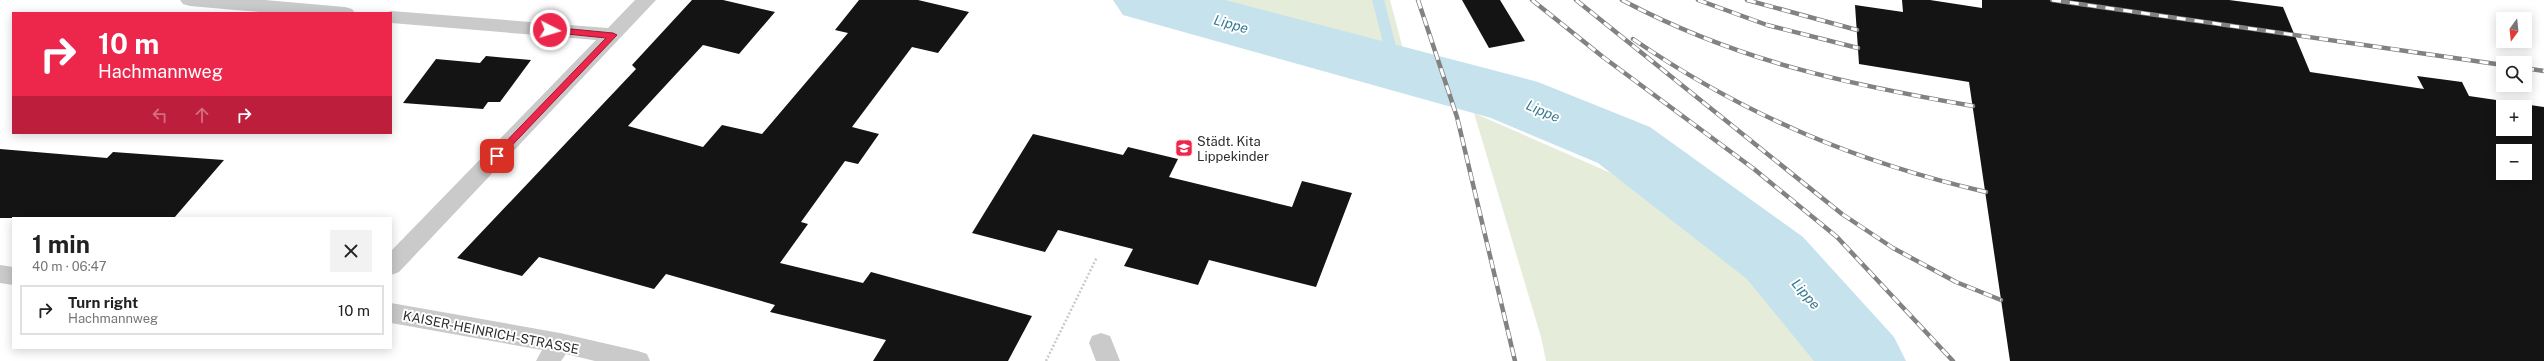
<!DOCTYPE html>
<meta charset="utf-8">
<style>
body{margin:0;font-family:"Public Sans",sans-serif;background:#f2f2f2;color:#222;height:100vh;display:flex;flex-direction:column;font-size:15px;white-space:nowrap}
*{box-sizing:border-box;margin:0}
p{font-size:13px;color:#767676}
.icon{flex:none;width:22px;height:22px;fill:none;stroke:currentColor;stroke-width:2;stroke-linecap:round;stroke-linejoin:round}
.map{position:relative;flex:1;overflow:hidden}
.details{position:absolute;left:12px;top:217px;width:380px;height:132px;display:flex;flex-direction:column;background:#fff;border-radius:0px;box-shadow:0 2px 10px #0003}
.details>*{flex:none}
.hud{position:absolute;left:12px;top:12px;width:380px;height:122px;border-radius:0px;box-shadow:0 2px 10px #0003;background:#ed264c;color:#fff;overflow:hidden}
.needle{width:26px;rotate:195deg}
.buttons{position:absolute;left:2496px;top:12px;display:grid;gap:8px}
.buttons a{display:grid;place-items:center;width:36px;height:36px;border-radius:0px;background:#fff;box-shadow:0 2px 10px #0003;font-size:20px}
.pin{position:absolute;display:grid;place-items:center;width:34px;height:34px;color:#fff;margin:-17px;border-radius:8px;box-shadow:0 2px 6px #0006}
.me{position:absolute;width:44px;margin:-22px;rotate:95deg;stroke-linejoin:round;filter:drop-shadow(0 0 3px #0008)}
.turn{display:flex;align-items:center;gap:14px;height:84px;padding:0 20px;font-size:18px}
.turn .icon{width:52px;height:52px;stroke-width:2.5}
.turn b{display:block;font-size:28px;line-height:34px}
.lanes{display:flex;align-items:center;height:38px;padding:0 20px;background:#0003;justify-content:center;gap:20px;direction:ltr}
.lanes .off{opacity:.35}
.round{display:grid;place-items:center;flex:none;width:42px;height:42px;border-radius:0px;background:#f2f2f2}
.headline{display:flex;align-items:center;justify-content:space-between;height:68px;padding:0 20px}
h1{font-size:24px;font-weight:700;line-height:30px}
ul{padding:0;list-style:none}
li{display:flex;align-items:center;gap:12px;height:50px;margin:0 8px 6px;padding:0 12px;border:2px solid #e0e0e0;border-radius:0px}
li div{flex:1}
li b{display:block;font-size:15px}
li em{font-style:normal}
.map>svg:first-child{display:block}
.green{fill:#e5ecda}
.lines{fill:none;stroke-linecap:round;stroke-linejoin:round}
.stream{fill:#c5e2ed;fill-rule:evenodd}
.river{fill:#c5e2ed;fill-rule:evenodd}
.building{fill:#141414;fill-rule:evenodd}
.path{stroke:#cacaca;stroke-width:2.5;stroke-dasharray:2 2;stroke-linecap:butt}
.lane{fill:#cacaca;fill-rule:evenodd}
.street{fill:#cacaca;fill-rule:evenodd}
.rail-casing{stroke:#828282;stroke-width:4.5}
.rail{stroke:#fff;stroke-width:3;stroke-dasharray:9;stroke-linecap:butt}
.route{fill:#ed264c;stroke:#9a1931}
.labels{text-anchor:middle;stroke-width:4;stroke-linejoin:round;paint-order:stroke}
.poi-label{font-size:13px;fill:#2d2d2d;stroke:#fff;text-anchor:start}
.street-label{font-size:13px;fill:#2d2d2d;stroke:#fff}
.water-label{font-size:14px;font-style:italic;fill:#387a93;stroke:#fff}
</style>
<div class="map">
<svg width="2544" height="361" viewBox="0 0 2544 361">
<rect width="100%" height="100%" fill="#fff"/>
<path class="green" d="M1206 0H1390L1404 53 1351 43Z
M1474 113 1620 177 1725 239 1794 312 1834 361H1546L1541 337Z"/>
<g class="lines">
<path class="stream" d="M1372 0H1384L1402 69 1400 72H1392L1390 69Z"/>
<path class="river" d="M1113 0H1225L1538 82 1650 127 1803 237 1894 337 1906 361H1814L1747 279 1598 163 1491 118 1123 15Z"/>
</g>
<path class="building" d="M692 0H723L775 12 739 54 703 45 628 126 703 147 722 125 762 134 848 33 835 30 859 0H918L969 12 938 53 912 47 852 127 879 134 858 164 845 161 801 222 808 224 780 263 863 283 871 272 1032 316 1008 361H873L886 340 770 312 775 305 666 274 654 289 539 257 522 276 457 258 636 69 632 65Z
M1462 0H1500L1525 41 1489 48Z
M1902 0H1930L1982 8V0H2229L2283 7 2310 72 2424 89 2417 76 2462 82 2469 96 2544 107V361H2010L1969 82 1859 64 1855 5 1903 12ZM2503 107H2525V129H2503ZM2503 151H2525V173H2503Z
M486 56 531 60 500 102H488L483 109 403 103 436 59 480 63Z
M1033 134 1123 155 1128 147 1178 159 1169 177 1292 207 1302 181 1352 193 1316 287 1209 260 1198 285 1124 266 1133 249 1058 230 1045 252 972 233Z
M0 149 107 158 113 152 224 160 174 218H0Z"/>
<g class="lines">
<path class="path" d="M1046 361 1097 257"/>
<path class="lane" d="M1101 333 1110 336 1120 361H1096L1089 343 1092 336Z"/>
<path class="street" d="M180 0H265L345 7 352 9 355 13H270L190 6 183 4Z
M635 0H656L399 272 391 275V251L596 40 391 23V13H384L391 11 608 28Z
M0 265 13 267V285L0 283Z
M391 303 560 333 638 351 647 354 650 361H595L566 354 561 361H536L542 350 391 323Z"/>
<defs>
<path id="rail" d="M1418 0 1457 117 1515 361
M1532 0 1603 57 1754 169 1837 237 1953 361
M1576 0 1842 214 1893 248 1956 282 2001 300
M1622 0C1737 61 1846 84 1973 106
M1698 0 1767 25 1858 48
M1747 0 1857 30
M2052 0 2503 65
M1633 39C1744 115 1856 162 1986 192
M2525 68 2544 71"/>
</defs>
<use href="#rail" class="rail-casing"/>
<use href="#rail" class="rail"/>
</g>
<path class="route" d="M550 27 613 33 617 35 500 158H494V154L606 38 547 32V28Z"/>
<defs>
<symbol id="school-square" viewBox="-11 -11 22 22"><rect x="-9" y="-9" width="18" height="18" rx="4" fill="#ed264c" stroke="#fff"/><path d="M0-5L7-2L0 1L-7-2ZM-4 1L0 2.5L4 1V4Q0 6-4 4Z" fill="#fff"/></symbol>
</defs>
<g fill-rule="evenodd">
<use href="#school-square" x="1174" y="138" width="20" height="20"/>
</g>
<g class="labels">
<g class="poi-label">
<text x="1197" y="146">Städt. Kita<tspan x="1197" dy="15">Lippekinder</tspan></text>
</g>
<g class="street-label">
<text transform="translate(491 332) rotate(11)" y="5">KAISER-HEINRICH-STRASSE</text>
</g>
<g class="water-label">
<text transform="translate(1231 24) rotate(16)" y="5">Lippe</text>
<text transform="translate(1543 111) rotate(23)" y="5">Lippe</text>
<text transform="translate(1806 294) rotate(49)" y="5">Lippe</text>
</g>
</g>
</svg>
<div class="buttons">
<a><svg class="needle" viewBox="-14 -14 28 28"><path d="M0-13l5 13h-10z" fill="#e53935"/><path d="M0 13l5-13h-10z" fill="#767676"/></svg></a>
<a><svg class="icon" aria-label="search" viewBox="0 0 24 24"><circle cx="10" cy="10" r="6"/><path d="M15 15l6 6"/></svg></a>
<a>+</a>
<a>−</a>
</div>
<div class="pin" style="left:497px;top:156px;background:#d93025"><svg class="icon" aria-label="arrive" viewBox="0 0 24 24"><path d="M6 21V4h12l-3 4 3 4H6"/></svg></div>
<svg class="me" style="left:550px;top:30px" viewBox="-20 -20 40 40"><circle r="17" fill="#ed264c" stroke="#fff" stroke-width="3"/><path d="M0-11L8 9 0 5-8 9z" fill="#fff"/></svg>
<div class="hud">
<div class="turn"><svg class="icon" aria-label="right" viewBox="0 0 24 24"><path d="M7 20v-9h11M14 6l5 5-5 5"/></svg><div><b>10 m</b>Hachmannweg</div></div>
<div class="lanes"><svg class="icon off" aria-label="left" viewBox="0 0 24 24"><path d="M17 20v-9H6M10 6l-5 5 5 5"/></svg><svg class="icon off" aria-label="ahead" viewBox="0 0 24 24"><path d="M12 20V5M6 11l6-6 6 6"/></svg><svg class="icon" aria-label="right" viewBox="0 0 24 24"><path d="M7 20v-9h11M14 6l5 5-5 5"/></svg></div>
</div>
<section class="details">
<div class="headline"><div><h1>1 min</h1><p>40 m · 06:47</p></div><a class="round"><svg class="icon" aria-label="close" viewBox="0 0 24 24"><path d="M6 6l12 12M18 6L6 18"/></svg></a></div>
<ul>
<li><svg class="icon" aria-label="right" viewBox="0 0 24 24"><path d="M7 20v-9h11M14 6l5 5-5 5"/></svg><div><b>Turn right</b><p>Hachmannweg</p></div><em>10 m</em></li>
</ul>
</section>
</div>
